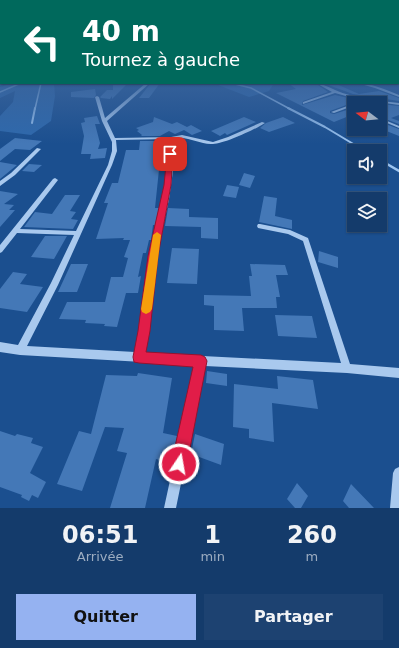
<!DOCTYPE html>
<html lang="fr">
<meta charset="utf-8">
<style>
body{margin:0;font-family:"DejaVu Sans",sans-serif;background:#1d4271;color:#f1f3f6;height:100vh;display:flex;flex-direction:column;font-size:15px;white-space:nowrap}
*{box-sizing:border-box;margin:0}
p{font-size:13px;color:#9dadc1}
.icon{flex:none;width:22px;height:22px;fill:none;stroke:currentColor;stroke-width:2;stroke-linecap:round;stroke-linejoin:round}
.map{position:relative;height:508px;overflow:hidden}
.sheet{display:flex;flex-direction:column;background:#143b6b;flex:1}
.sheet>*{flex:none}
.top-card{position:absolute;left:0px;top:0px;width:399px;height:84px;box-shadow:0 1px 3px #0004,0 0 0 1px #33557e;background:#00695c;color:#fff;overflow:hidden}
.needle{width:26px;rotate:286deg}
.buttons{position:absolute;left:347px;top:96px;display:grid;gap:8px}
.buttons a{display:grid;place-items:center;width:40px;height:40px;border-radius:0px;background:#143b6b;box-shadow:0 1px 3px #0004,0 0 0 1px #33557e;font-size:20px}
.pin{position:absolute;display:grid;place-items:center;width:34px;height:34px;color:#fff;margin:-17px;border-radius:8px;box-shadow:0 2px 6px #0006}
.me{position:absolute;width:44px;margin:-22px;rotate:12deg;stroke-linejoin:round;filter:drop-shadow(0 0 3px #0008)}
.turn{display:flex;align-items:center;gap:14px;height:84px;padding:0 16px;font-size:18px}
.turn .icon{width:52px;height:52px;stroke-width:2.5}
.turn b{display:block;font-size:28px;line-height:34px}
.eta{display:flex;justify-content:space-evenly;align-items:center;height:68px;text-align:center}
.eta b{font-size:24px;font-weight:800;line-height:28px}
.button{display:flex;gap:8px;margin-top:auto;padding:8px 16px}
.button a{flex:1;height:46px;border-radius:0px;background:#95b2f1;color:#111;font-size:16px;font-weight:800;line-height:46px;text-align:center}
.button a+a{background:#1d4271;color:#f1f3f6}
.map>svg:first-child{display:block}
.green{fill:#2e69ad}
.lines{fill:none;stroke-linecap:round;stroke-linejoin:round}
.stream-far2{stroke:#9cc4f0;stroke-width:1.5}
.stream-far1{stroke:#9cc4f0;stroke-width:2}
.stream{stroke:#9cc4f0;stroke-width:2.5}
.building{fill:#4478b7}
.minor{fill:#a9c9ee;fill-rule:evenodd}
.route{fill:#e11d48;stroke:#92132f}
.slow{fill:#f59e0b}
</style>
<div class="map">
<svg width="399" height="508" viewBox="0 0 399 508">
<rect width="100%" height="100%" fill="#1b4f8f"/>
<path class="green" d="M14 83H54L55 96 51 121 31 135 0 131V116L13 102 15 91 0 98V87Z
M213 83H274L269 91 249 97Z"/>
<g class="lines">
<path class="stream-far2" d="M231 83 251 88 290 109
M0 92 21 83
M35 109 41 83"/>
<path class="stream-far1" d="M288 108 325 127 365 151
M32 123 35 108"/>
<path class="stream" d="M380 160 399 171"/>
</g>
<path class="building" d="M128 83 112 99V96L110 99 101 98 100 97 107 90H113V84Z
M151 83H160L149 98H139Z
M288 83H315L328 92 303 101 302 105 335 95 357 100 374 103H354V105L349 104 330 111V113L334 114 350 109 354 110V114L334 122 276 93 296 89Z
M323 83H334L359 94 379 91 399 98V101L353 94Z
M95 89 96 95 94 98 71 97V92Z
M380 104 399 106V115L391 118 399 121V124L380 117Z
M97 116 100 124H95L100 143 98 149 107 148 105 158 90 159 91 154H81L84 136 81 123 85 122 84 118Z
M154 117 172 124 177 122 187 127 191 125 202 131 192 135 184 130 175 134 169 131 160 136H141L142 135 137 131 139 130 136 128 153 122Z
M244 117 256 122 227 135 225 133 220 136 211 131Z
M283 117 295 123 269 132 260 128 266 123Z
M380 122 399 129V136L384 130 380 131Z
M15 138 42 141 30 150 15 149 0 161V149Z
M140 141H159L157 160H160L155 208H159L155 225H153L151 240H149L146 253H143L138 277 141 276 138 293H126L117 327 104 326 105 324 85 323 86 320 59 319 67 302H105L111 277H123L128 258 124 257 130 240H123L124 238 96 239 108 203H104L112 183H118L126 150H139Z
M0 162 17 165 0 179Z
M29 164 42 165 34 172 22 171Z
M244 173 255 176 250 188 239 185Z
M227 185 239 187 236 198 223 196Z
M0 191 18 194 4 204 14 205 9 210H15L0 227Z
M65 195H80L70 211 76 212 71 219 78 220 73 229 24 227 35 212 52 214Z
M264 196 277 198 275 216 292 220V229L259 222Z
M168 208 189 209V217L218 218V239L201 238V227L165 226Z
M45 236H67L54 259 31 257Z
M172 248 199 249 197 284 167 283Z
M319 251 338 257V268L318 262Z
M71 264H88L77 292H58Z
M250 264 285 265 288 275H276L280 297H276L277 308H242L244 331 214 330V306L204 305V295L251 296 249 276H252Z
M13 272 27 274 20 284 43 287 27 312 0 308V289Z
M275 315 312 316 317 338 278 336Z
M207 371 227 374V386L206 383Z
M138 373 172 378 163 433 177 436 173 459 172 463 156 459 145 508H110L127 453 117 451 124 428 105 427 82 491 57 484 79 431 91 434 106 375 137 376Z
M277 376 313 380 318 409 272 403 274 442 249 438V429L233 427 234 384 278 389Z
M0 431 15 436 17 434 33 438 31 443 43 447 30 473 46 482 38 498 32 495 29 501 21 497 22 495 0 487Z
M195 434 224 444 221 465 191 454Z
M297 483 308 496 301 508H295L287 499Z
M351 484 374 508H349L343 501Z"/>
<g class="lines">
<path class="minor" d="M398 77H399V79H398Z
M146 83H150L107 121 115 138 171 137 182 135 213 142 228 137 262 122 265 123C256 129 224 144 213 144 199 145 188 135 173 139V171L169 199 157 255 148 331 144 353 341 363 303 241 288 234 258 228 257 226 258 224H260L290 230 308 238 350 364 399 368V378L347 373 205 366 176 508H164L195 365 20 355 0 352V342L18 345 51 283 74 235 17 233 2 252 0 253V245L53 179 55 178 58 180 20 229 76 231 108 165 112 151V142L102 121 95 97 97 96 99 97 105 118ZM169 139 167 171 163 199 149 255 140 331 135 352 27 346 58 285 112 165 117 151 116 140Z
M316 83C322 83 338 92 346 94 363 99 381 101 399 103V105L357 99 335 93 303 104V102L332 92Z
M357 83C372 83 386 90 399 95V97L375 88Z
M350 105 354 107V109L350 107 334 113 331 112Z
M380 118 399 126V128L380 120Z
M37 148 41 149 15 175 0 186V181L11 173Z
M399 467V508H390L393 473 395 469Z"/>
</g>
<linearGradient id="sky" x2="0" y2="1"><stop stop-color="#0f2b4f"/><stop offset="0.51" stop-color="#39639b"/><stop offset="1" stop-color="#39639b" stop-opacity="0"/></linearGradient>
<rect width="399" height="144" fill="url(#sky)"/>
<path class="route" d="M170 152 173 154 171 185 158 256 150 331 146 352 201 355 205 357 207 361 187 464 184 469 179 472 174 469 171 464 193 367 139 363 134 362 133 357 138 331 148 256 164 185 167 154Z"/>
<path class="slow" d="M157 232 161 235 152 309 150 312 146 314 142 312 141 309 153 235Z"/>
</svg>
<div class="buttons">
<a><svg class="needle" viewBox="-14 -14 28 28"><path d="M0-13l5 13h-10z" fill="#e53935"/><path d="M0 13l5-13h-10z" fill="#9dadc1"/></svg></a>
<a><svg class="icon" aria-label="sound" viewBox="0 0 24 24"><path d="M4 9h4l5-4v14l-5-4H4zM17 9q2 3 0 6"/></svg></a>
<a><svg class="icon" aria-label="layers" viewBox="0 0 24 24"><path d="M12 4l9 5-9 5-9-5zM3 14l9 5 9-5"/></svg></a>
</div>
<div class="pin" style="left:170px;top:154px;background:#d93025"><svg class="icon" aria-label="arrive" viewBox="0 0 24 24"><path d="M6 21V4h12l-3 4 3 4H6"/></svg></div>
<svg class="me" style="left:179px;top:464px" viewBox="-20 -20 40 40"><circle r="17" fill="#e11d48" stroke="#fff" stroke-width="3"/><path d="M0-11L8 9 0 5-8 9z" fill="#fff"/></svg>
<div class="top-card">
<div class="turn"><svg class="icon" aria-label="left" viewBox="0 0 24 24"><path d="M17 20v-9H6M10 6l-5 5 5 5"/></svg><div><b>40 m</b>Tournez à gauche</div></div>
</div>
</div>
<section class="sheet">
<div class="eta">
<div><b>06:51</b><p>Arrivée</p></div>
<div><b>1</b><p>min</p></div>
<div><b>260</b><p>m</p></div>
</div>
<div class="button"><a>Quitter</a><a>Partager</a></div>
</section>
